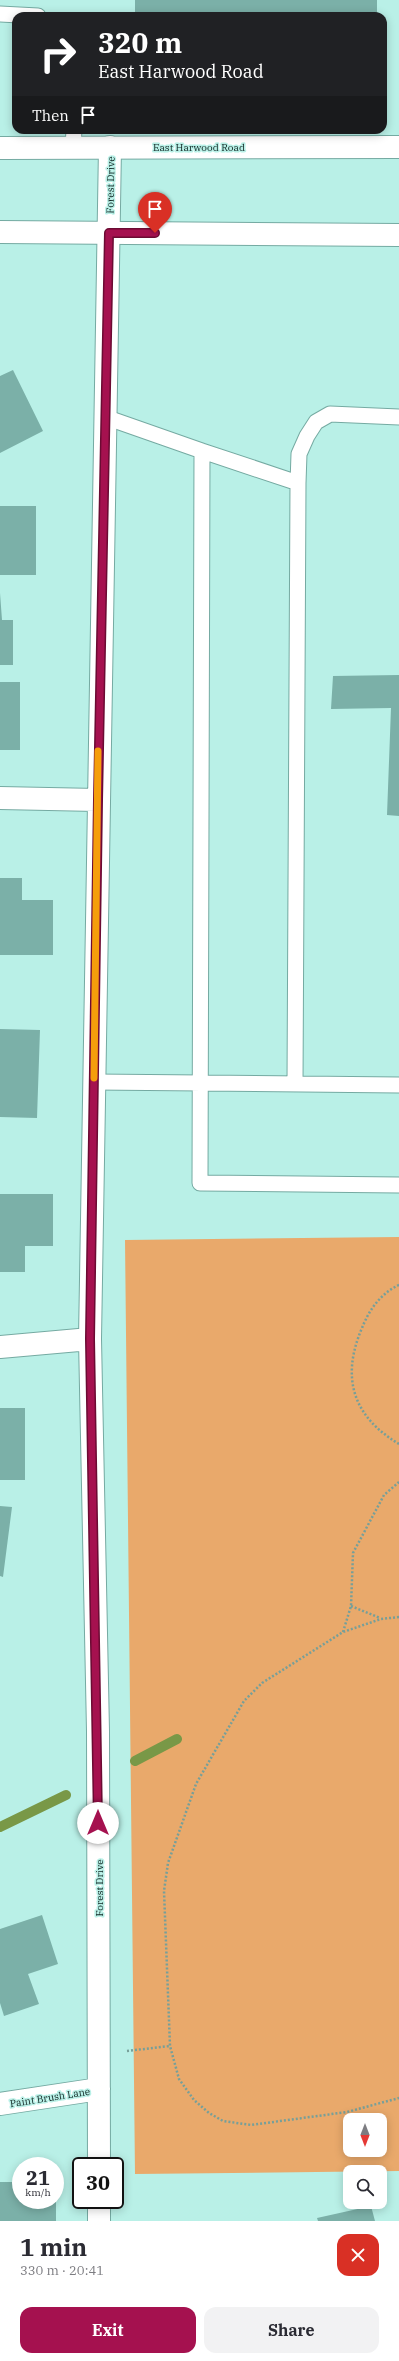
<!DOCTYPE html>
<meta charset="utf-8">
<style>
body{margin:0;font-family:"IBM Plex Serif",serif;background:#f2f2f3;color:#2b2b33;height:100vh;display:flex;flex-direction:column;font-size:15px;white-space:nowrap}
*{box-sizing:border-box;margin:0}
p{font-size:13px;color:#7c7c81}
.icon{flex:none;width:22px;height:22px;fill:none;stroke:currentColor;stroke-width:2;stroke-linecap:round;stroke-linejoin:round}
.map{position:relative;height:2221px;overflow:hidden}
.drawer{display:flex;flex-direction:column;background:#fff;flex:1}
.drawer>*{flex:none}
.hud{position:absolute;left:12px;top:12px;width:375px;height:122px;border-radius:12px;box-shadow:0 2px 10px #0003;background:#202124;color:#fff;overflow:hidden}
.needle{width:26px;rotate:180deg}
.fabs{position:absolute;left:343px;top:2113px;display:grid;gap:8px}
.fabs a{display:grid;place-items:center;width:44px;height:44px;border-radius:8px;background:#fff;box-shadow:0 2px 10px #0003;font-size:20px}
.speed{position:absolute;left:12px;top:2157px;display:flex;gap:8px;font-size:20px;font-weight:700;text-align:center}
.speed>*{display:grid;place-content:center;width:52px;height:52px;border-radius:50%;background:#fff;box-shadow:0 2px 10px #0003;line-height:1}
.speed small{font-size:10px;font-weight:400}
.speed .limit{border:2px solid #111;border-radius:6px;background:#fff;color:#111}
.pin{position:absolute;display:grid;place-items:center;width:34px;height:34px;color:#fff;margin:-41px -17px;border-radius:50% 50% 50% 0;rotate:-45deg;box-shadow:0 0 4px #0007}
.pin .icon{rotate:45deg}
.me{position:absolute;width:44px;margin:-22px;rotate:0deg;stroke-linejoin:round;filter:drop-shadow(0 0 3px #0008)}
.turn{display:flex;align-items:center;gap:14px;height:84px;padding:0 20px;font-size:18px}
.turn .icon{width:52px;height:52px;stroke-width:2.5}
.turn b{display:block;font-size:28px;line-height:34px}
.then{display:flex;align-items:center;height:38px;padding:0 20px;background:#0003;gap:8px;font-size:15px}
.round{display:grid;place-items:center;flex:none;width:42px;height:42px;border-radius:12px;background:#f2f2f3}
.headline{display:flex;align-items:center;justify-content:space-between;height:68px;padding:0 20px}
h1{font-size:24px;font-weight:800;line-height:30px}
.action{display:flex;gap:8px;margin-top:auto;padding:8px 20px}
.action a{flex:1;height:46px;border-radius:12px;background:#a5114f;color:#fff;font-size:16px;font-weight:800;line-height:46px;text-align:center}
.action a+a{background:#f2f2f3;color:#2b2b33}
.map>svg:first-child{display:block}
.green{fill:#e9a96b;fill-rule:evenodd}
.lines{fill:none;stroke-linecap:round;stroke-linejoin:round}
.stream{stroke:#799847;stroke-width:10}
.building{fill:#7bb0a8}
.service-casing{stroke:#75aaa2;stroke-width:17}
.minor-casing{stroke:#75aaa2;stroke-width:24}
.secondary-casing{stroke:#75aaa2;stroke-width:24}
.path{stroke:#769f99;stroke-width:2.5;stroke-dasharray:2 2;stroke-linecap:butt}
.service{stroke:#fff;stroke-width:15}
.minor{stroke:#fff;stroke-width:22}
.secondary{stroke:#fff;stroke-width:22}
.route-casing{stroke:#6b0b33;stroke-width:10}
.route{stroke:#a5114f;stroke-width:7}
.slow{stroke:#f59e0b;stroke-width:7}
.labels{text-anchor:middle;stroke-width:3;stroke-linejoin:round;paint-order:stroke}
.street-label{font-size:10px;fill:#102623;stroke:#b9f0e7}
</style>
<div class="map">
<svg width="399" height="2221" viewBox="0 0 399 2221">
<rect width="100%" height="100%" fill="#b9f0e7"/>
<path class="green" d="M399 1237V2171L135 2174 125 1240ZM350 2120H380V2150H350Z"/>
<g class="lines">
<path class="stream" d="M135 1761 177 1739
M0 1827 66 1795"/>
</g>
<path class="building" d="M135 0H377V16H135Z
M13 370 43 431 0 453V376Z
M0 506H36V575H0Z
M0 593 2 620H13V665H0Z
M399 675V816L387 815 391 708 331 709 333 676Z
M0 682H20V750H0Z
M0 878H22V900H53V955H0Z
M0 1029 40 1030 37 1118 0 1117Z
M0 1194H53V1246H25V1272H0Z
M0 1408H25V1480H0Z
M0 1506 12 1507 3 1577 0 1576Z
M42 1915 58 1964 28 1974 39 2004 4 2016 0 2003V1929Z
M0 2182H21V2200H56V2221H0Z
M371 2206 375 2221H318L317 2218Z"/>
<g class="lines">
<defs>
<path id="service" d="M0 14 38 16
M73 147 74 130
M105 417 202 451
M399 417 330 414 316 422 307 436 299 454 298 483 202 451 200 1183 399 1185
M94 1082 399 1085
M295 1084 298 483"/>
<path id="minor" d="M0 798 97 800
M0 1347 90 1339
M0 2104 99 2089
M99 2166 98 1731 90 1339 110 147
M99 2221V2200"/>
<path id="secondary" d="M0 148 399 147
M0 232 399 235"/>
</defs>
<use href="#service" class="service-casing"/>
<use href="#minor" class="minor-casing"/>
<use href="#secondary" class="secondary-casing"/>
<path class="path" d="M399 1285C381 1293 369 1310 362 1328 341 1377 352 1416 399 1444
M351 1606 380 1618
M399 1617 381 1619 343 1632 262 1683 244 1701 196 1784 168 1863 164 1891 170 2046 179 2079 194 2100 209 2113 223 2121 251 2125 347 2112 399 2098
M343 1632 351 1606 353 1553 384 1495 399 1482
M127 2051 170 2046"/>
<use href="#service" class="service"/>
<use href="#minor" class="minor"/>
<use href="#secondary" class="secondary"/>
</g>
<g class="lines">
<defs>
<path id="route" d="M98 1823 90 1339 98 800 109 233H155"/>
</defs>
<use href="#route" class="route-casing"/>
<use href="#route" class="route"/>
<path class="slow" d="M94 1078 98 751"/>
</g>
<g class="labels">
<g class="street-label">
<text x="199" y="151">East Harwood Road</text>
<text transform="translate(110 185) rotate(-89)" y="4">Forest Drive</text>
<text transform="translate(99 1888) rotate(-90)" y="4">Forest Drive</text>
<text transform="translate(50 2097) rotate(-9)" y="4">Paint Brush Lane</text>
</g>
</g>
</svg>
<div class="fabs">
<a><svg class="needle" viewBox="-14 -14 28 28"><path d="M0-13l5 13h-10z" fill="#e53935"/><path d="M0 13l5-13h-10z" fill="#7c7c81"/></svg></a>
<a><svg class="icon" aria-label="search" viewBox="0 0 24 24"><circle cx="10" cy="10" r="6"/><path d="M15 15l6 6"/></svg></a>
</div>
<div class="speed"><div>21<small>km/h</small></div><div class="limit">30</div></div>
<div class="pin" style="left:155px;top:233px;background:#d93025"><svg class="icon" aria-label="arrive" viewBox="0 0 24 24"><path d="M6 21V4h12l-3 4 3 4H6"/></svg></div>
<svg class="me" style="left:98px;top:1823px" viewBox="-20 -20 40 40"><circle r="19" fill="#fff"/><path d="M0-13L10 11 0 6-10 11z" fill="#a5114f"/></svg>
<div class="hud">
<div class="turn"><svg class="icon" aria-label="right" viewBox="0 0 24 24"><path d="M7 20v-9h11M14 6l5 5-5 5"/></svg><div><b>320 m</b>East Harwood Road</div></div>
<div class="then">Then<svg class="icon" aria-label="arrive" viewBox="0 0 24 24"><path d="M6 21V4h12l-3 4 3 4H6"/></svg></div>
</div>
</div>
<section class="drawer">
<div class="headline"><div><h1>1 min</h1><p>330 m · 20:41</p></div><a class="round" style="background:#d93025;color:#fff"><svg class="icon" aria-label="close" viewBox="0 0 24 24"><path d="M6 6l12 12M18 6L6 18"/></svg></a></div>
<div class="action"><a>Exit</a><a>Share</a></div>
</section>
